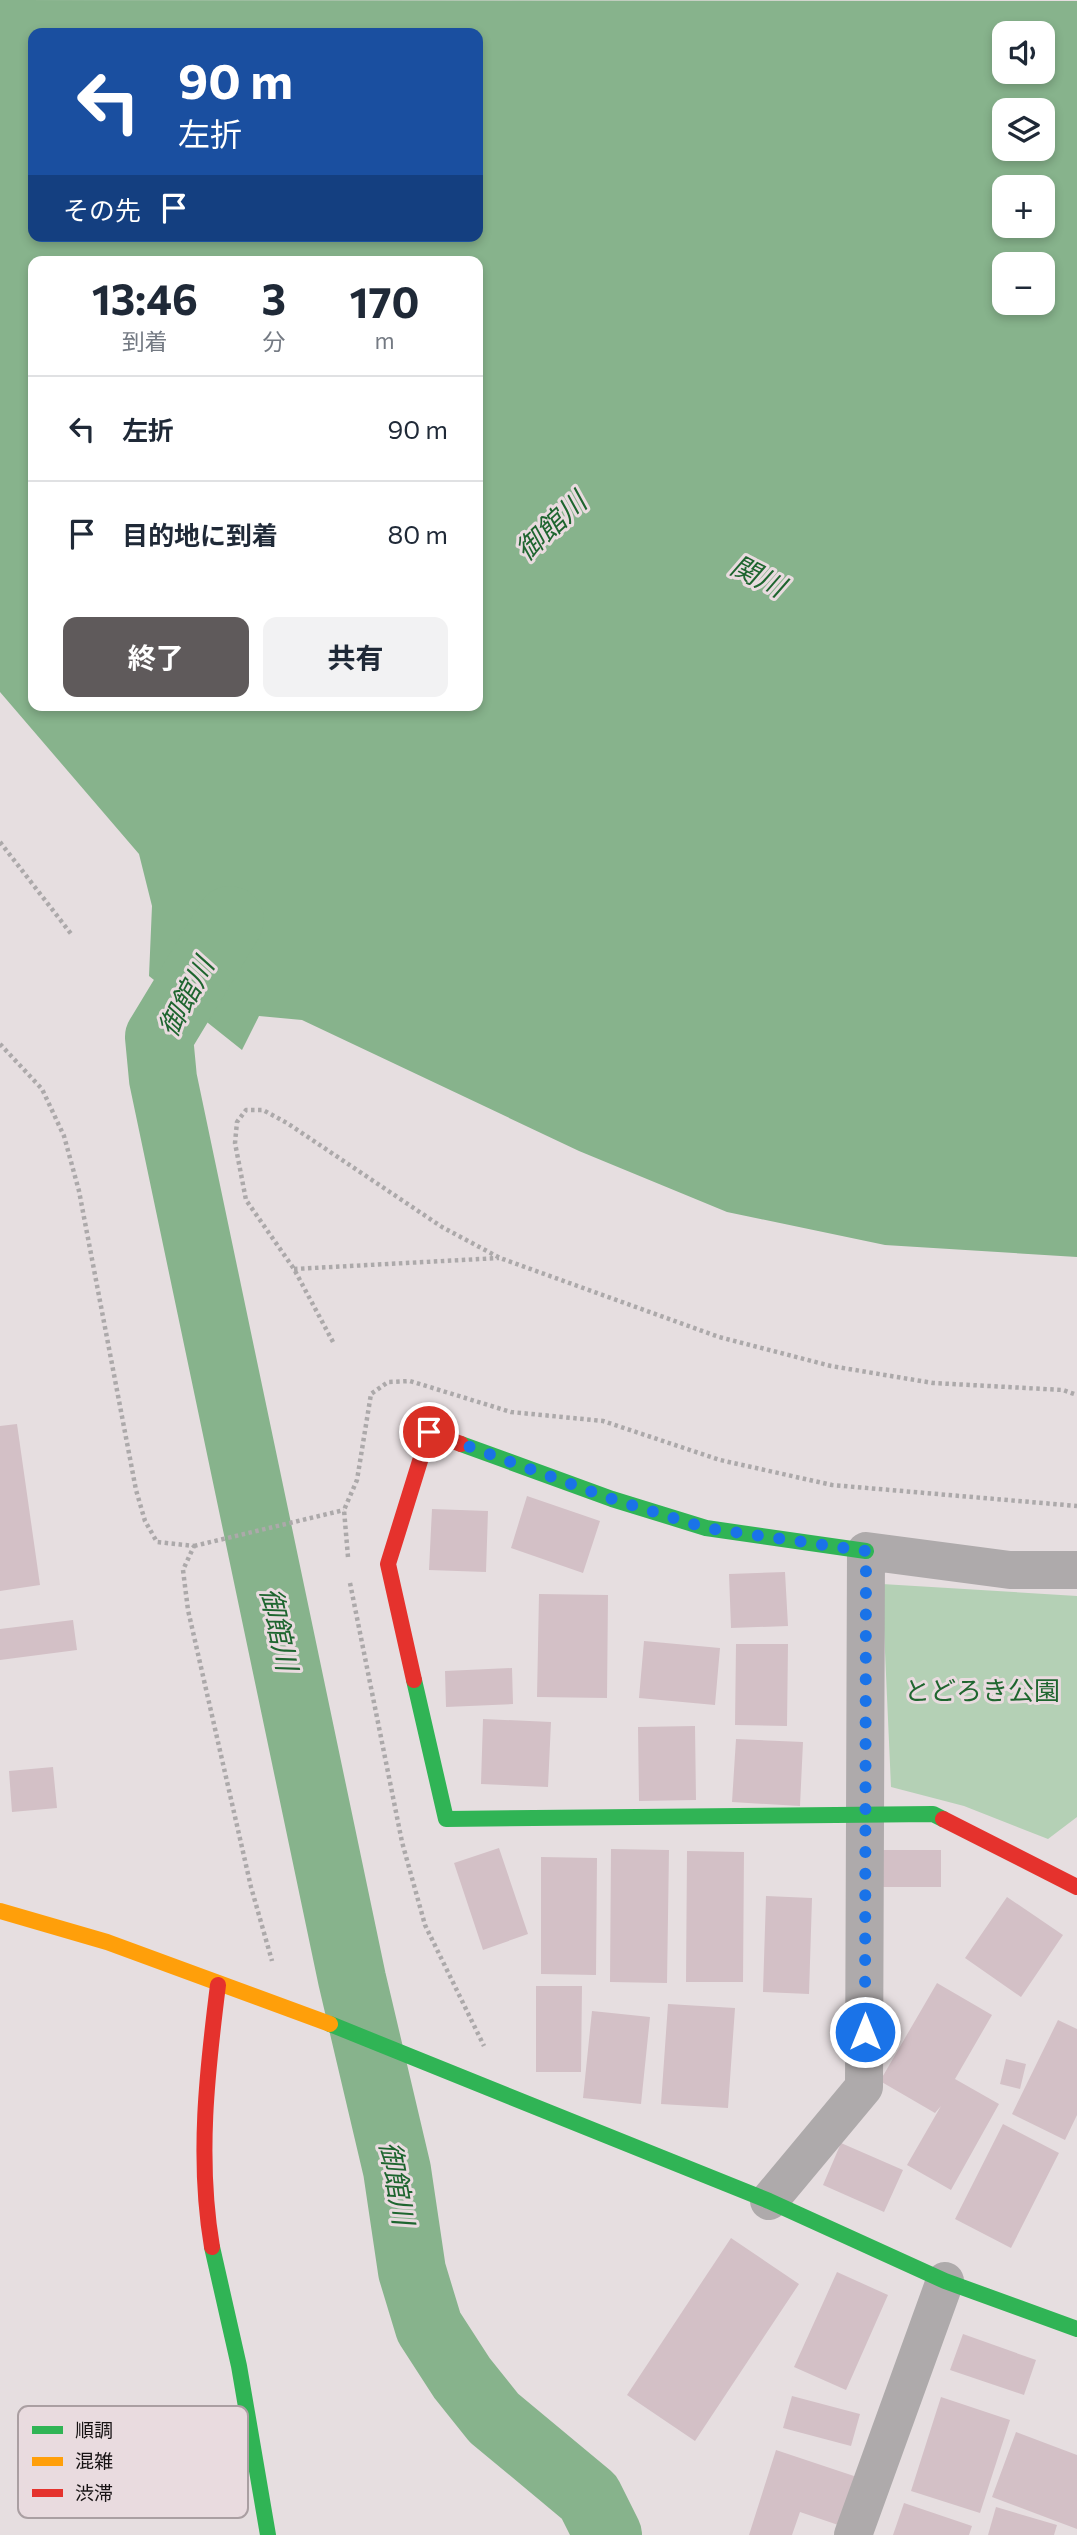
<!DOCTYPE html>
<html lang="ja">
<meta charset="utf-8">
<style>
body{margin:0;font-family:Commissioner,"Noto Sans JP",sans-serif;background:#f2f2f3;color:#1f2937;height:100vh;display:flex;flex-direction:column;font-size:26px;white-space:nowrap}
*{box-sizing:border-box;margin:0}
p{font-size:23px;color:#747a83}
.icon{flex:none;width:38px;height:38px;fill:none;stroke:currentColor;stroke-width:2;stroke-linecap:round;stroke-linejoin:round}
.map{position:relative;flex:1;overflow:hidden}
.drawer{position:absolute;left:28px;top:256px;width:455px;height:455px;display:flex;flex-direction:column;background:#fff;border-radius:14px;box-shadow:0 4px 10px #0003}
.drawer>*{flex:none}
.banner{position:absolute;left:28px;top:28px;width:455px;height:214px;border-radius:14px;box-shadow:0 4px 10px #0003;background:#1a4fa0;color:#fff;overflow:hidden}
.tools{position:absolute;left:992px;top:21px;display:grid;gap:14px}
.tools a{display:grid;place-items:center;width:63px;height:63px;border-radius:14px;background:#fff;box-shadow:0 4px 10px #0003;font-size:35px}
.pin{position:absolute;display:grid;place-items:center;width:60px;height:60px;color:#fff;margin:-30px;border:4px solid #fff;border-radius:50%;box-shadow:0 2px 7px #0007}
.me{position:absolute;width:77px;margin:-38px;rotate:0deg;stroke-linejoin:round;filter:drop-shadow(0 0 5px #0008)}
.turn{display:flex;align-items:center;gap:24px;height:147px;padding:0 35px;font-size:32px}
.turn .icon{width:91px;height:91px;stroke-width:2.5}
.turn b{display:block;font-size:49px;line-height:60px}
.then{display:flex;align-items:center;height:66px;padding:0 35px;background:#0003;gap:14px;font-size:26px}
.eta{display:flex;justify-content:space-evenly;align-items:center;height:119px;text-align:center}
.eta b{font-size:42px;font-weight:700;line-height:49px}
.action{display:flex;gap:14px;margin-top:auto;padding:14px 35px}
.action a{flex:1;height:80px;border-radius:14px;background:#5f5a5b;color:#fff;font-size:28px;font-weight:700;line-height:80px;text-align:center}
.action a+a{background:#f2f2f3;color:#1f2937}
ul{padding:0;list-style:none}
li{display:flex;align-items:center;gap:21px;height:105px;padding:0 35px;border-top:2px solid #e0e1e3}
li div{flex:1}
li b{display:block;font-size:26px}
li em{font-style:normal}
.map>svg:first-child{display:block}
.green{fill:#b4d0b5}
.water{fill:#87b38c;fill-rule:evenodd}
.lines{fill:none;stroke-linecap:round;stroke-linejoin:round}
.river{stroke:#87b38c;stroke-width:68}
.building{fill:#d3c0c6}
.path{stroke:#aca9aa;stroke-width:4.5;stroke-dasharray:3.5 3.5;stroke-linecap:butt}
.street{stroke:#aeaaab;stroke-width:38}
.fast{stroke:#30b455;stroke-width:16}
.slow{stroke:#ff9f0a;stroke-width:16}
.jam{stroke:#e5322d;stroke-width:16}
.route{stroke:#1a73e8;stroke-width:12;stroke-dasharray:0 21.6}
.labels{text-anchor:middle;stroke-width:6;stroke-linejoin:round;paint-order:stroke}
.park-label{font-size:26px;fill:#1f662f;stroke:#e9dbdf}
.water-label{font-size:28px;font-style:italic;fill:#1e652f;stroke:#e9dbdf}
.key{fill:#e9dbdf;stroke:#aa9fa2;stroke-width:2}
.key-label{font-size:19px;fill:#171314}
</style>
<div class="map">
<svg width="1077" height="2535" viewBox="0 0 1077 2535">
<rect width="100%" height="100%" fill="#e6dee0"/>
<path class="green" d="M882 1584 1077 1596V1817L1048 1839 964 1806 891 1787Z"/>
<path class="water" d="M0 0 1077 1V1257L885 1245 727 1212 579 1151 302 1020 259 1016 242 1050 149 976 152 906 139 854 0 692ZM33 33H478V236H33ZM1004 33H1043V72H1004ZM1004 110H1043V149H1004ZM1004 187H1043V226H1004ZM33 261H478V705H33ZM1004 264H1043V303H1004Z"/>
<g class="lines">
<path class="river" d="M230 920 159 1037 163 1079 352 1979 397 2170 412 2271 429 2327 462 2378 494 2418 589 2497 608 2535"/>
</g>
<path class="building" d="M17 1424 40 1585 0 1591V1426Z
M527 1496 600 1521 583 1573 511 1548Z
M432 1509 488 1511 486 1572 429 1570Z
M785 1572 788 1626 731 1628 729 1574Z
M539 1594 608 1595 607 1698 537 1697Z
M73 1620 77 1650 0 1660V1629Z
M644 1641 720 1648 715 1705 639 1698Z
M736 1644H788L787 1726 735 1725Z
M512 1668 513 1704 446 1707 445 1671Z
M483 1719 551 1722 548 1787 481 1784Z
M695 1726 696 1800 639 1801 638 1727Z
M736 1739 803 1742 800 1806 732 1802Z
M53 1767 57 1808 12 1812 9 1771Z
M499 1848 528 1934 483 1950 454 1863Z
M611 1849 669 1850 667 1983 610 1982Z
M882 1850H941V1887H882Z
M687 1851 744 1852 743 1982H686Z
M541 1857 597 1858 596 1975 541 1974Z
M766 1896 812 1898 809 1994 763 1992Z
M1007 1897 1063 1935 1021 1997 965 1958Z
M937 1983 992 2015 955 2079 999 2104 951 2190 907 2165 941 2106 935 2113 880 2081Z
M536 1986H582L581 2072H536Z
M668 2004 735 2008 728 2108 661 2104Z
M592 2011 650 2017 641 2104 583 2098Z
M1058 2020 1077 2029V2115L1065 2140 1012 2114Z
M1006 2059 1026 2064 1020 2089 1000 2084Z
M1003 2124 1059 2153 1011 2248 955 2219Z
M841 2143 903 2170 884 2212 823 2185Z
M731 2238 799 2284 695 2441 627 2395Z
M837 2272 888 2295 846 2390 794 2367Z
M963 2334 1036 2360 1024 2395 950 2370Z
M792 2396 860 2414 851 2446 783 2428Z
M941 2397 1010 2420 980 2513 911 2491Z
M1016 2432 1077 2455V2529L992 2497Z
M776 2450 866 2480 850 2529 800 2512 792 2535H749Z
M904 2503 972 2526 969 2535H893Z
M996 2507 1057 2525 1054 2535H988Z"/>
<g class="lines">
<path class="path" d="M0 842 72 935
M0 1044 42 1089 64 1136 79 1191 136 1490 145 1521 157 1542 194 1546 183 1570 188 1610 251 1887 272 1961
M294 1269 499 1258
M333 1342 294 1269 246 1200 235 1143 237 1122 246 1110H263L287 1123 442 1227 500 1258 719 1337 831 1366 933 1383 1063 1390 1077 1395
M194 1546 344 1510
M348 1557 344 1510 357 1480 371 1394 388 1382 410 1381 511 1412 603 1421 720 1460 832 1485 1077 1506
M350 1583 402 1842 425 1925 484 2046"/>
<path class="street" d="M769 2201 864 2087 866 1551 1010 1570H1077
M853 2535 945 2281"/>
<path class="fast" d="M461 1444 612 1499 706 1528 866 1551
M414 1680 446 1819 933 1814 943 1819
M330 2024 769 2201 945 2281 1077 2329
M212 2247 239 2366 268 2535"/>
<path class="slow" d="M0 1911 107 1942 330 2024"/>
<path class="jam" d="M414 1680 388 1564 429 1432 461 1444
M943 1819 1077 1887
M212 2247C197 2159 207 2072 218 1985"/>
</g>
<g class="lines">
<path class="route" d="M429 1432 612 1499 706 1528 866 1551 865 2032"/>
</g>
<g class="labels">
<g class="park-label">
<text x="982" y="1700">とどろき公園</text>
</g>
<g class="water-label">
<text transform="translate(551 526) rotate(-43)" y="10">御館川</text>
<text transform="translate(758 576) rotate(27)" y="10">関川</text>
<text transform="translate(186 997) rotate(-62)" y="10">御館川</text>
<text transform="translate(279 1629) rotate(78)" y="10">御館川</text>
<text transform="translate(397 2183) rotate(80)" y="10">御館川</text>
</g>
</g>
<rect x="18" y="2406" width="230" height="112" rx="10" class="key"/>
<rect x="32" y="2426" width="31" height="8" fill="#30b455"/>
<rect x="32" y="2457" width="31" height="9" fill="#ff9f0a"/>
<rect x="32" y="2489" width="31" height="8" fill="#e5322d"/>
<g class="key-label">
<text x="75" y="2437">順調</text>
<text x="75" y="2468">混雑</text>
<text x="75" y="2500">渋滞</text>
</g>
</svg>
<div class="tools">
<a><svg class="icon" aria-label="sound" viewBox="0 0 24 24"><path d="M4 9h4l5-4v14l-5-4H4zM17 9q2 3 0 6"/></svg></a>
<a><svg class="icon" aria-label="layers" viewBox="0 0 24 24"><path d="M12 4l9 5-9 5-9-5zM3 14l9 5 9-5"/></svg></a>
<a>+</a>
<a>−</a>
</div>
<div class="pin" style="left:429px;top:1432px;background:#d93025"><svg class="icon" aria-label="arrive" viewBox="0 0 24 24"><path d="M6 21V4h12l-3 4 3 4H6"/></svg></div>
<svg class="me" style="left:865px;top:2032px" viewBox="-20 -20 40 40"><circle r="17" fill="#1a73e8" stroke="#fff" stroke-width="3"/><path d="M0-11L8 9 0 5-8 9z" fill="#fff"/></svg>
<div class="banner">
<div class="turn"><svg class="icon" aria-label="left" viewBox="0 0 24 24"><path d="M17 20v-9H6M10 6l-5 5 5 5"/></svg><div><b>90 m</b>左折</div></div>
<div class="then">その先<svg class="icon" aria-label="arrive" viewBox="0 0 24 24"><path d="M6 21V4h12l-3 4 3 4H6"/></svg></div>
</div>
<section class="drawer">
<div class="eta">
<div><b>13:46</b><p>到着</p></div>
<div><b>3</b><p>分</p></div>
<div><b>170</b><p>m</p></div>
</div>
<ul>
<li><svg class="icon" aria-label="left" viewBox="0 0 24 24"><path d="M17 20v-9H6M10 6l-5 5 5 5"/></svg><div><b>左折</b></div><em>90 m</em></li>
<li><svg class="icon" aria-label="arrive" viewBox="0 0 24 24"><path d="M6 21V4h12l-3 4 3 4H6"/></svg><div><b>目的地に到着</b></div><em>80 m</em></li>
</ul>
<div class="action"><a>終了</a><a>共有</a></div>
</section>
</div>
